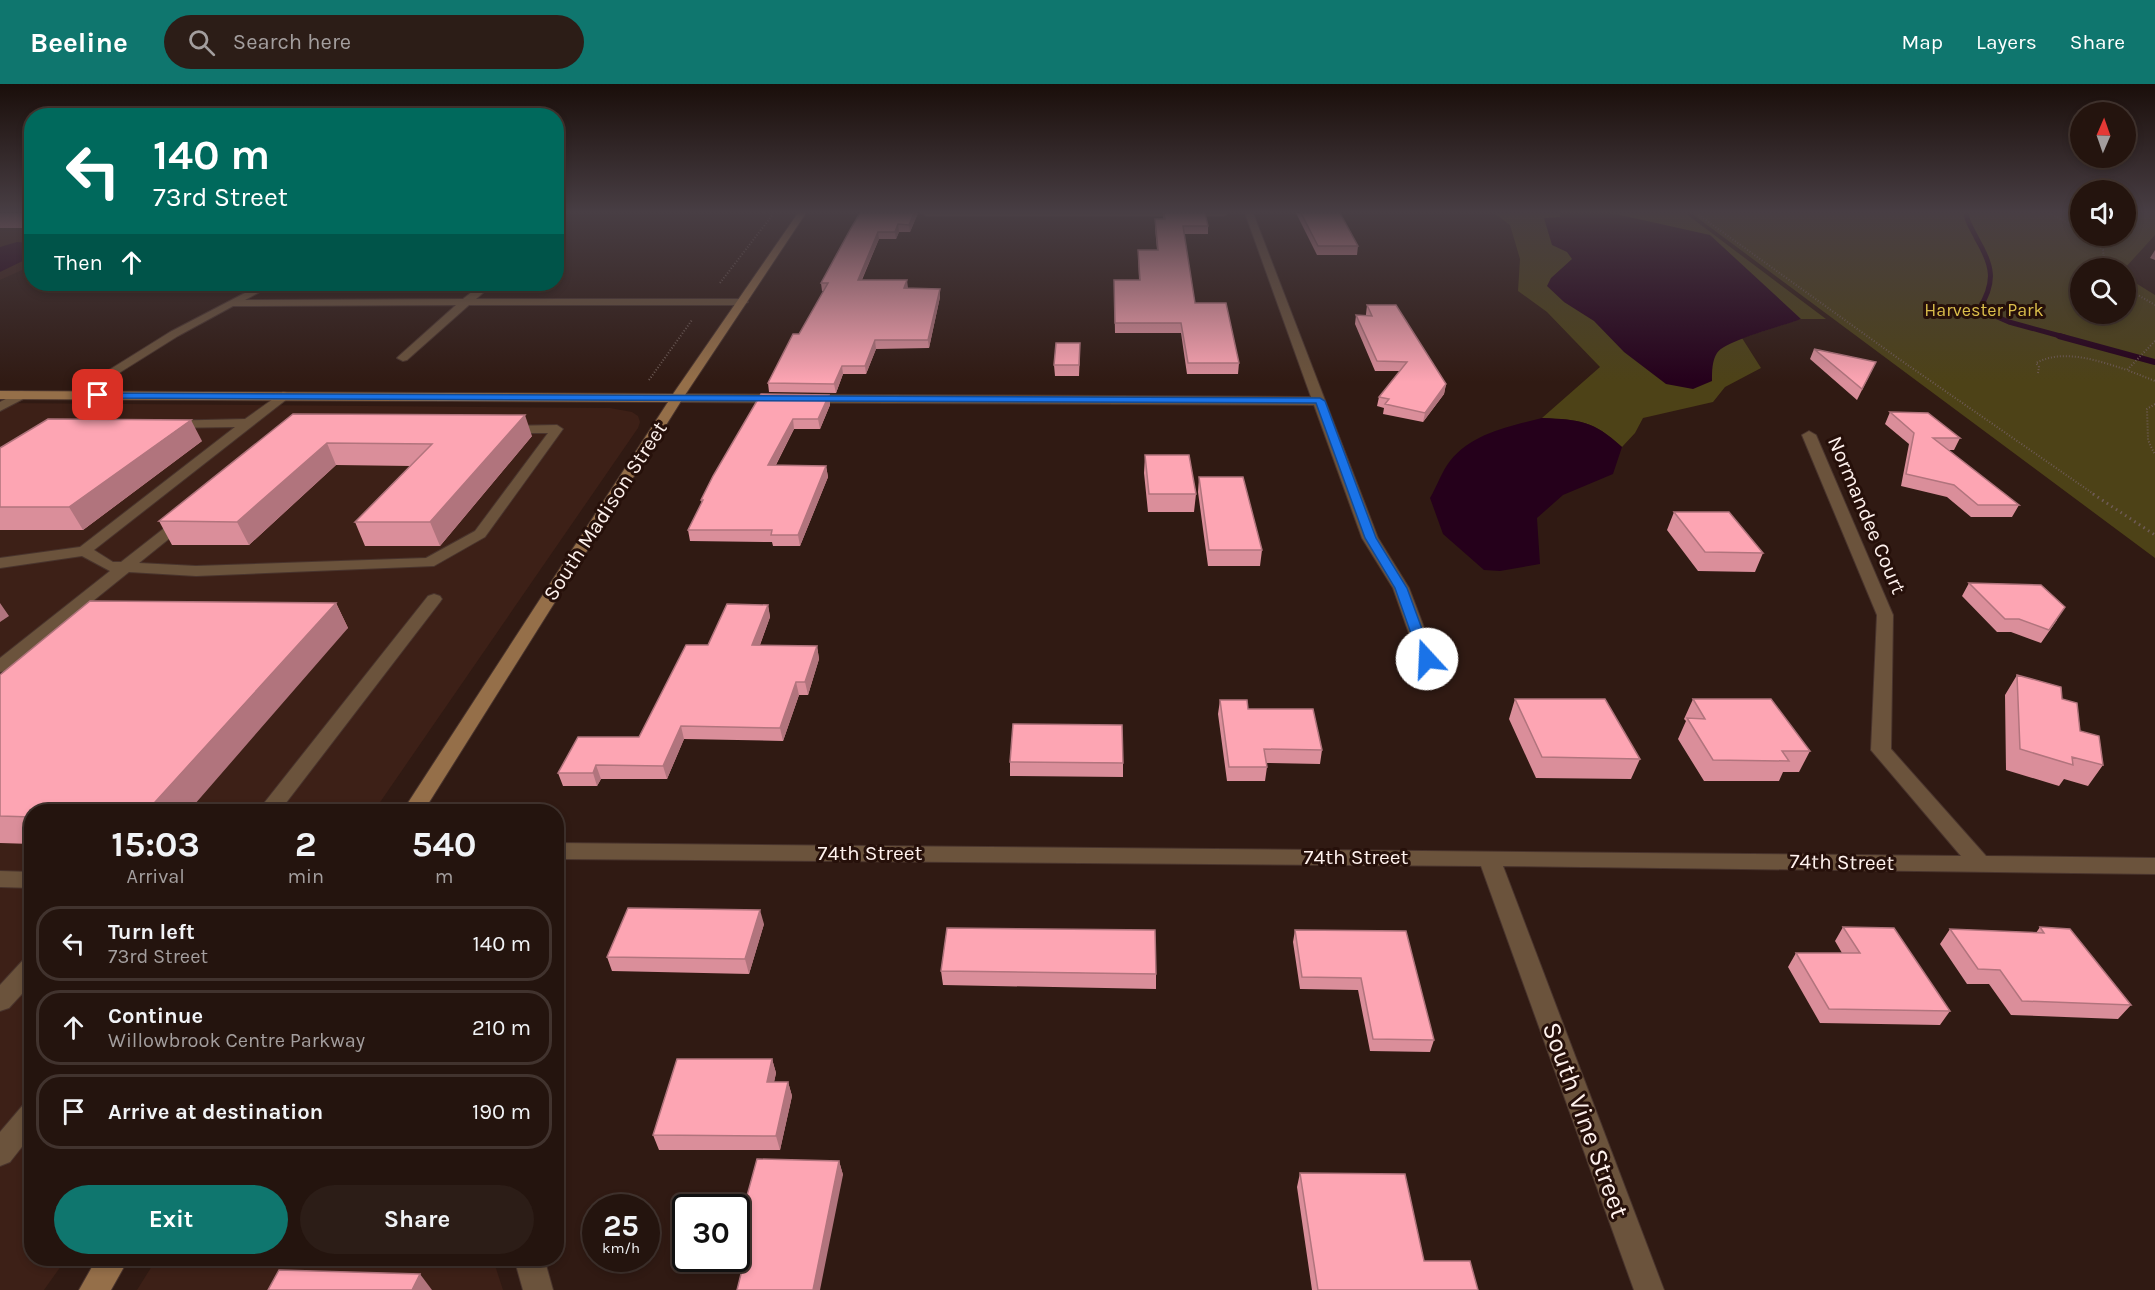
<!DOCTYPE html>
<style>
body{margin:0;font-family:Karla,sans-serif;background:#2c1d17;color:#f1f3f6;height:100vh;display:flex;flex-direction:column;font-size:22px;white-space:nowrap}
*{box-sizing:border-box;margin:0}
p{font-size:20px;color:#a39e9e}
.icon{flex:none;width:33px;height:33px;fill:none;stroke:currentColor;stroke-width:2;stroke-linecap:round;stroke-linejoin:round}
.map{position:relative;flex:1;overflow:hidden}
.drawer{position:absolute;left:24px;top:720px;width:540px;height:462px;display:flex;flex-direction:column;background:#24140e;border-radius:24px;box-shadow:0 3px 9px #0003,0 0 0 2px #41332e}
.drawer>*{flex:none}
.guide{position:absolute;left:24px;top:24px;width:540px;height:183px;border-radius:24px;box-shadow:0 3px 9px #0003,0 0 0 2px #41332e;background:#00695c;color:#fff;overflow:hidden}
.needle{width:39px;rotate:2deg}
.controls{position:absolute;left:2070px;top:18px;display:grid;gap:12px}
.controls a{display:grid;place-items:center;width:66px;height:66px;border-radius:50%;background:#24140e;box-shadow:0 3px 9px #0003,0 0 0 2px #41332e;font-size:30px}
.speed{position:absolute;left:582px;top:1110px;display:flex;gap:12px;font-size:30px;font-weight:700;text-align:center}
.speed>*{display:grid;place-content:center;width:78px;height:78px;border-radius:50%;background:#24140e;box-shadow:0 3px 9px #0003,0 0 0 2px #41332e;line-height:1}
.speed small{font-size:15px;font-weight:400}
.speed .limit{border:3px solid #111;border-radius:9px;background:#fff;color:#111}
.pin{position:absolute;display:grid;place-items:center;width:51px;height:51px;color:#fff;margin:-26px;border-radius:12px;box-shadow:0 3px 9px #0006}
.me{position:absolute;width:66px;margin:-33px;rotate:340deg;stroke-linejoin:round;filter:drop-shadow(0 0 4px #0008)}
.turn{display:flex;align-items:center;gap:21px;height:126px;padding:0 30px;font-size:27px}
.turn .icon{width:78px;height:78px;stroke-width:2.5}
.turn b{display:block;font-size:42px;line-height:51px}
.then{display:flex;align-items:center;height:57px;padding:0 30px;background:#0003;gap:12px;font-size:22px}
.eta{display:flex;justify-content:space-evenly;align-items:center;height:102px;text-align:center}
.eta b{font-size:36px;font-weight:700;line-height:42px}
.cta{display:flex;gap:12px;margin-top:auto;padding:12px 30px}
.cta a{flex:1;height:69px;border-radius:36px;background:#0f766e;color:#fff;font-size:24px;font-weight:700;line-height:69px;text-align:center}
.cta a+a{background:#2c1d17;color:#f1f3f6}
ul{padding:0;list-style:none}
li{display:flex;align-items:center;gap:18px;height:75px;margin:0 12px 9px;padding:0 18px;border:3px solid #41332e;border-radius:24px}
li div{flex:1}
li b{display:block;font-size:22px}
li em{font-style:normal}
header{display:flex;align-items:center;gap:36px;box-sizing:border-box;height:84px;padding:0 30px;background:#0f766e;color:#fff}
header strong{font-size:28px}
nav{display:flex;gap:33px;margin-inline-start:auto;font-size:21px}
.search{width:420px;height:54px;background:#2c1d17;display:flex;align-items:center;gap:15px;box-sizing:border-box;padding:0 21px;border-radius:33px;color:#a39e9e;font-size:22px}
.map>svg:first-child{display:block}
.built{fill:#3d2017}
.green{fill:#4d4217}
.water{fill:#25001b}
.lines{fill:none;stroke-linecap:round;stroke-linejoin:round}
.stream-far1{stroke:#25001b;stroke-width:5}
.stream{stroke:#25001b;stroke-width:6}
.lane-casing{stroke:#49342d;stroke-width:2}
.street-casing{stroke:#49342d;stroke-width:2}
.secondary-casing{stroke:#49342d;stroke-width:2}
.path-far1{stroke:#6e5b55;stroke-width:2;stroke-dasharray:1 2;stroke-linecap:butt}
.path{stroke:#6e5b55;stroke-width:3;stroke-dasharray:1.5 4;stroke-linecap:butt}
.lane{fill:#6b533c;fill-rule:evenodd}
.street{fill:#6b533c;fill-rule:evenodd}
.secondary{fill:#956f49;fill-rule:evenodd}
.wall{fill:#da8e9a}
.shaded-wall{fill:#b1747d}
.building{fill:#fda5b3;stroke:#b1747d;stroke-width:1.5}
.route{fill:#1a73e8;stroke:#114b97;stroke-width:1.5}
.labels{text-anchor:middle;stroke-width:6;stroke-linejoin:round;paint-order:stroke}
.far-park-label{font-size:18px;fill:#dbbe4b;stroke:#26100a}
.street-label{font-size:21px;fill:#fef1ed;stroke:#26100a}
.near-street-label{font-size:26px;fill:#fef1ed;stroke:#26100a}
</style>
<header>
<strong>Beeline</strong>
<div class="search"><svg class="icon" aria-label="search" viewBox="0 0 24 24"><circle cx="10" cy="10" r="6"/><path d="M15 15l6 6"/></svg>Search here</div>
<nav><a>Map</a><a>Layers</a><a>Share</a></nav>
</header>
<div class="map">
<svg width="2155" height="1206" viewBox="0 0 2155 1206">
<rect width="100%" height="100%" fill="#301a13"/>
<path class="built" d="M0 129H32L31 182 0 196Z
M0 319 610 324 632 328 638 332 640 338 638 344 374 727 32 728V1174L66 1175 44 1206H0Z
M157 1174 493 1175 503 1206H137Z"/>
<path class="green" d="M1494 129H1685L1826 235H1801L1742 254 1761 284 1725 303 1713 318 1643 334 1635 349 1622 363C1592 336 1581 336 1542 334L1600 283 1547 228 1518 207 1520 175 1510 141Z
M1691 129H2080V152H2126V129H2155V151L2125 184H2080V230H2126V193L2155 211V474Z"/>
<path class="water" d="M1560 129H1611L1710 151 1801 235C1784 242 1726 256 1717 269 1712 277 1712 287 1712 297L1693 305 1666 300 1624 268 1594 237 1564 218 1547 202 1551 194 1572 175 1567 168 1552 161 1544 134 1560 133Z
M17 158 31 159V173L0 188V163Z
M1542 334C1581 336 1592 336 1622 363L1613 390 1563 411 1537 434 1540 480 1500 487 1484 486 1443 450 1430 414C1437 402 1442 387 1450 377 1472 349 1510 342 1542 334Z"/>
<g class="lines">
<path class="stream-far1" d="M1966 129C1967 139 1973 146 1977 155 1993 182 1996 198 1979 225L2009 238 2064 253"/>
<path class="stream" d="M2059 252 2155 278"/>
<defs>
<path id="lane" d="M262 200H274L245 216 463 215 482 200H493L476 215H743L748 218 743 221H469L407 276 403 277 397 274 399 272 456 221 233 222 178 252 79 314H71L69 311 170 248Z
M21 307 25 308V314L0 327V318Z
M283 308 287 309V315L94 466 113 478H121L181 431H191L193 434 191 437 139 479 196 482 426 474 475 447 548 349H506L501 348 500 345 501 342 557 341 563 345 485 453 434 482 196 492 129 488 6 587 0 588V574L110 487 82 472 0 484V474L80 463 235 343 169 344 163 340 164 337 245 335Z
M434 510 440 512 442 515 440 518 279 728H257L428 512Z
M0 787 32 788V804L0 803Z
M32 873V899L9 924 0 927V901L24 875Z
M32 1017V1050L10 1078 0 1082V1048L23 1021Z"/>
<path id="street" d="M922 129H1228L1224 132H926Z
M1245 129H1253L1378 454 1409 504 1436 575 1433 579H1421L1418 575 1393 504 1362 454 1314 321 677 318 671 314 677 310 1311 313Z
M1809 347 1816 351 1893 531 1891 665 1986 772 2155 774V790L1503 782 1664 1206H1634L1481 782 556 775V759L1961 772 1871 666 1877 531 1802 351Z
M514 1174H544L553 1206H523Z"/>
<path id="secondary" d="M798 129H806L683 314 423 728H402L668 318 0 315V307L673 310Z
M97 1174H129L111 1206H79Z"/>
</defs>
<use href="#lane" class="lane-casing"/>
<use href="#street" class="street-casing"/>
<use href="#secondary" class="secondary-casing"/>
<path class="path-far1" d="M1696 129 1899 275 2095 411
M2049 129 2080 145
M2091 152 2103 166 2105 184
M720 199 774 129
M2126 204 2155 221
M2155 257 2127 286 2155 297
M2038 289 2039 283 2036 279C2064 264 2099 277 2127 286
M649 296 692 236
M2155 320 2147 325 2148 356 2155 371"/>
<path class="path" d="M2093 410 2155 451"/>
<use href="#lane" class="lane"/>
<use href="#street" class="street"/>
<use href="#secondary" class="secondary"/>
</g>
<path class="wall" d="M0 129H32V144H0Z
M918 129 910 148H899L896 155H879L862 196 907 204 940 205V213L929 264 876 265 866 290H843L836 309 769 308 768 299 799 250 824 207H822L821 199 851 144Z
M1164 129H1205L1208 142V150H1184L1195 219 1239 279 1238 290H1187L1181 249H1115L1114 196H1139L1138 166H1157L1155 144V135H1163Z
M1296 129H1340L1358 162 1357 171H1317Z
M2155 166V176L2150 174Z
M1367 221 1446 300 1444 310 1423 338 1383 330 1384 324 1377 322 1379 313 1400 287H1375L1355 240 1356 231H1366V230Z
M1814 265 1876 278 1857 316 1810 275Z
M1080 269 1079 292H1055L1054 281Z
M761 310 829 311 830 321 820 345H794L776 381 826 382 828 393 800 462H773L772 458 690 457 688 446 702 419 701 416Z
M1890 328 1960 354 1954 366H1948L2019 421 2012 433H1971L1947 413 1901 402 1909 360 1885 340Z
M293 330 532 352 440 462H365L355 438 410 382 336 381 249 461H172L159 437Z
M202 357 83 446H0V364Z
M1145 371 1196 410 1194 428H1148L1144 389Z
M1199 393 1262 466 1260 482H1208L1198 408Z
M1674 428 1763 469 1755 488 1698 487 1667 446Z
M1969 499 2057 536 2041 559 2011 548H1997L1962 512Z
M336 519 348 544 32 728V760L0 759V591Z
M768 521 770 533 760 561 817 562 819 575 808 611H799L783 657 684 655 667 695H601L597 702H563L558 689 639 653 708 561Z
M2017 591 2062 615 2080 647 2103 681 2088 702 2064 695 2059 702 2006 686 2005 611Z
M1515 615 1640 675 1631 695 1536 694 1509 635Z
M1693 615 1810 667 1799 688H1783L1779 697H1704L1678 655 1686 637 1684 635Z
M1220 616 1248 625 1322 666 1320 680 1267 679V683L1265 697H1227L1218 630Z
M1010 678 1123 679V693L1010 692Z
M764 840 749 890 612 887 607 873Z
M1843 843 1950 927 1940 941 1820 939 1788 883 1796 869H1842L1835 857Z
M2040 843 2131 921 2118 935 2011 931 1989 900H1967L1940 860 1950 845 2036 849Z
M1295 846 1406 847 1434 956 1430 968 1370 967 1358 906 1300 905 1293 858Z
M941 887 1156 890V905L943 901Z
M772 975 776 989 774 998H788L792 1012 780 1066H659L653 1051Z
M839 1077 843 1091 741 1188H736L731 1174Z
M1300 1089 1424 1177 1478 1206H1312L1297 1103Z"/>
<path class="shaded-wall" d="M914 129H918L910 148 909 141Z
M898 140 899 148 896 155 895 148Z
M878 148 879 155 858 204V196Z
M907 196 908 204 904 212V204Z
M940 205V213L929 264 928 256Z
M875 256 876 265 866 290 865 282Z
M842 282 843 290 836 309 834 300Z
M1446 300 1444 310 1423 338 1425 329Z
M829 311 830 321 820 345 818 335Z
M525 331 532 352 440 462 430 438Z
M793 335 794 345 770 392 768 381Z
M191 336 202 357 83 446 69 423Z
M327 359 336 381 249 461 237 438Z
M826 382 828 393 800 462 798 451Z
M0 519 9 532 0 538Z
M336 519 348 544 188 728H146Z
M768 521 770 533 755 574 752 561Z
M817 562 819 575 808 611 805 598Z
M796 598 799 611 783 657 780 644Z
M681 642 684 655 667 695 663 682Z
M596 681 601 695 597 702 593 689Z
M760 826 764 840 749 890 745 875Z
M772 975 776 989 771 1012 767 998Z
M788 998 792 1012 780 1066 776 1052Z
M839 1077 843 1091 820 1206H813Z
M420 1190 432 1206H412Z"/>
<path class="building" d="M860 129H914L909 141 898 140 895 148H878L858 196H907L904 204 940 205 928 256H875L865 282H842L834 300 768 299 793 250H799L828 199H821L851 144Z
M1164 129H1205L1208 142H1183L1195 219H1226L1239 279H1188L1181 239H1115L1114 196H1140L1138 166H1158L1155 135H1165Z
M1301 129H1340L1358 162H1318Z
M1367 221H1396L1446 300 1425 329 1385 320 1389 315 1379 313 1407 278 1377 277 1356 231 1372 232Z
M1056 259H1080L1079 281H1054Z
M1814 265 1876 278 1862 305Z
M761 310 829 311 818 335H793L768 381 826 382 798 451H771L772 446H688L703 416H701L713 392Z
M1890 328 1928 329 1960 354H1933L2019 421H1978L1954 401 1906 390 1914 349Z
M293 330 525 331 430 438H355L432 360 327 359 237 438 159 437Z
M48 335 191 336 69 423H0V364Z
M1145 371H1189L1196 410H1149Z
M1199 393H1243L1262 466H1209Z
M1674 428H1729L1763 469 1705 468Z
M1969 499 2041 501 2065 523 2049 546 2019 535H2005Z
M90 517 336 519 146 728H32V733L0 732V591Z
M727 520 768 521 752 561 817 562 805 598H796L780 644 681 642 663 682 596 681 593 689H558L578 653H639L686 561H708Z
M2017 591 2061 603 2062 615 2077 619 2080 647 2099 652 2103 681 2072 673 2073 681 2020 665Z
M1515 615H1605L1640 675 1542 673Z
M1693 615H1771L1810 667H1782L1789 677 1713 676 1687 634 1705 635Z
M1220 616H1247L1248 625H1313L1322 666 1264 665 1267 683H1229Z
M1013 640 1122 641 1123 679 1010 678Z
M628 824 760 826 745 875 607 873Z
M1843 843 1894 844 1950 927 1829 925 1796 869H1860Z
M2040 843 2070 845 2131 921 2022 917 2000 886 1978 885 1950 845 2044 849Z
M947 844 1155 846 1156 890 941 887Z
M1295 846 1406 847 1434 956 1373 955 1361 894 1302 893Z
M677 975H772L767 998H788L776 1052 653 1051Z
M757 1075 839 1077 813 1206H737L745 1174H736V1152Z
M1300 1089 1405 1090 1424 1177H1470L1478 1206H1318Z
M279 1186 420 1190 412 1206H268Z"/>
<linearGradient id="sky" x2="0" y2="1"><stop stop-color="#1a0e0a"/><stop offset="0.43" stop-color="#483e44"/><stop offset="1" stop-color="#483e44" stop-opacity="0"/></linearGradient>
<rect width="2155" height="298" fill="url(#sky)"/>
<path class="route" d="M94 309 1320 314 1325 317 1376 454 1407 504 1433 575 1427 579 1420 575 1395 504 1365 454 1316 319 98 314 93 311Z"/>
<g class="labels">
<g class="far-park-label">
<text x="1984" y="232">Harvester Park</text>
</g>
<g class="street-label">
<text transform="translate(605 427) rotate(-57)" y="7">South Madison Street</text>
<text transform="translate(1867 431) rotate(67)" y="7">Normandee Court</text>
<text x="870" y="776">74th Street</text>
<text x="1356" y="780">74th Street</text>
<text transform="translate(1842 778) rotate(1)" y="7">74th Street</text>
</g>
<g class="near-street-label">
<text transform="translate(1586 1036) rotate(70)" y="9">South Vine Street</text>
</g>
</g>
</svg>
<div class="controls">
<a><svg class="needle" viewBox="-14 -14 28 28"><path d="M0-13l5 13h-10z" fill="#e53935"/><path d="M0 13l5-13h-10z" fill="#a39e9e"/></svg></a>
<a><svg class="icon" aria-label="sound" viewBox="0 0 24 24"><path d="M4 9h4l5-4v14l-5-4H4zM17 9q2 3 0 6"/></svg></a>
<a><svg class="icon" aria-label="search" viewBox="0 0 24 24"><circle cx="10" cy="10" r="6"/><path d="M15 15l6 6"/></svg></a>
</div>
<div class="speed"><div>25<small>km/h</small></div><div class="limit">30</div></div>
<div class="pin" style="left:98px;top:311px;background:#d93025"><svg class="icon" aria-label="arrive" viewBox="0 0 24 24"><path d="M6 21V4h12l-3 4 3 4H6"/></svg></div>
<svg class="me" style="left:1427px;top:575px" viewBox="-20 -20 40 40"><circle r="19" fill="#fff"/><path d="M0-13L10 11 0 6-10 11z" fill="#1a73e8"/></svg>
<div class="guide">
<div class="turn"><svg class="icon" aria-label="left" viewBox="0 0 24 24"><path d="M17 20v-9H6M10 6l-5 5 5 5"/></svg><div><b>140 m</b>73rd Street</div></div>
<div class="then">Then<svg class="icon" aria-label="ahead" viewBox="0 0 24 24"><path d="M12 20V5M6 11l6-6 6 6"/></svg></div>
</div>
<section class="drawer">
<div class="eta">
<div><b>15:03</b><p>Arrival</p></div>
<div><b>2</b><p>min</p></div>
<div><b>540</b><p>m</p></div>
</div>
<ul>
<li><svg class="icon" aria-label="left" viewBox="0 0 24 24"><path d="M17 20v-9H6M10 6l-5 5 5 5"/></svg><div><b>Turn left</b><p>73rd Street</p></div><em>140 m</em></li>
<li><svg class="icon" aria-label="ahead" viewBox="0 0 24 24"><path d="M12 20V5M6 11l6-6 6 6"/></svg><div><b>Continue</b><p>Willowbrook Centre Parkway</p></div><em>210 m</em></li>
<li><svg class="icon" aria-label="arrive" viewBox="0 0 24 24"><path d="M6 21V4h12l-3 4 3 4H6"/></svg><div><b>Arrive at destination</b></div><em>190 m</em></li>
</ul>
<div class="cta"><a>Exit</a><a>Share</a></div>
</section>
</div>
